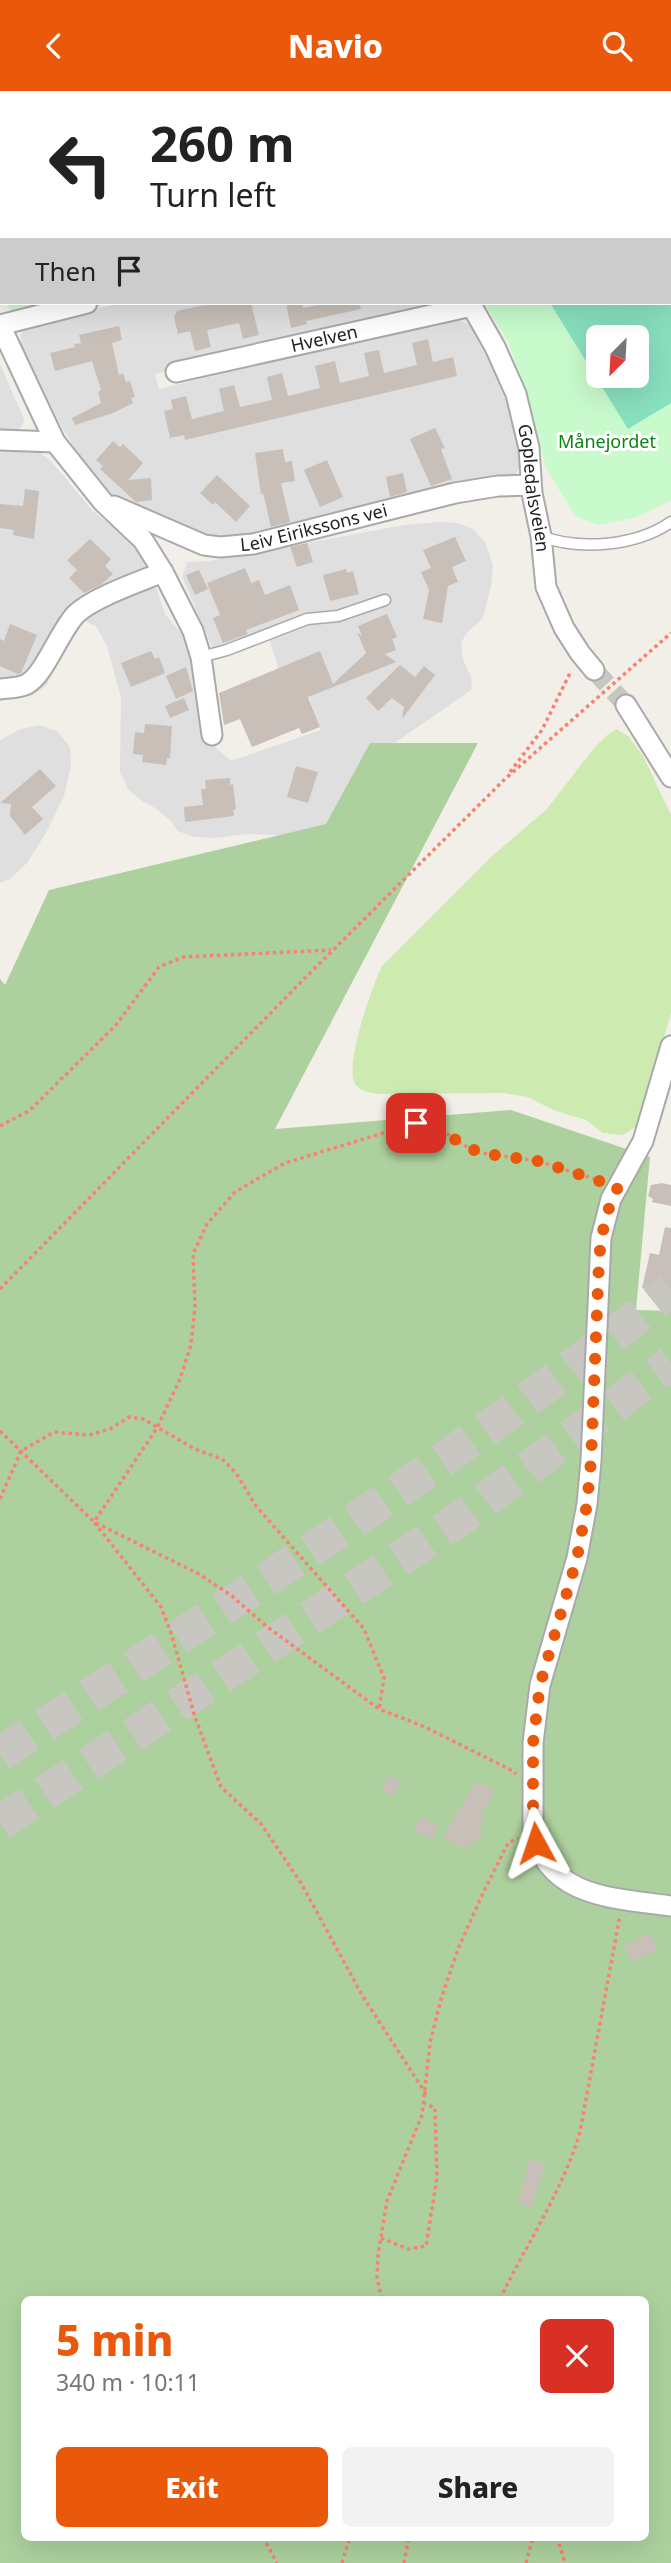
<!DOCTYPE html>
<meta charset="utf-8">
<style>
body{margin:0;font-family:"Noto Sans",sans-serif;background:#f2f2f2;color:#222;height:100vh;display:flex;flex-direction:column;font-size:26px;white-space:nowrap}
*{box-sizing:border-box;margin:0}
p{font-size:23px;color:#767676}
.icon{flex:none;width:38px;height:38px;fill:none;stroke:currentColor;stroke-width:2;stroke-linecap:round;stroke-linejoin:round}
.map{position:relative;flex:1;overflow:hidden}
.drawer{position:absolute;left:21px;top:2205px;width:628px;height:245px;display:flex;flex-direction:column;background:#fff;border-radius:10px;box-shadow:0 7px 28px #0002}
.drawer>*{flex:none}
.top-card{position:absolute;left:0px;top:0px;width:672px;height:214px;box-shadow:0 7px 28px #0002;background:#fff;color:#222;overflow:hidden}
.needle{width:46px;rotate:204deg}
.tools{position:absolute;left:586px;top:234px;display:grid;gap:14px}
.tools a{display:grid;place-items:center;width:63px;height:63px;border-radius:10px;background:#fff;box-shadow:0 7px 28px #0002;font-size:35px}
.pin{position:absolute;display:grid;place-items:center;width:60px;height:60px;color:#fff;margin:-30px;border-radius:14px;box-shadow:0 4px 10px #0006}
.me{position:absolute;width:77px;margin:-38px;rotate:355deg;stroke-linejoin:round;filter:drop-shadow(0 0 5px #0008)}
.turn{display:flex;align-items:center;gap:24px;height:147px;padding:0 35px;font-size:32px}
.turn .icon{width:91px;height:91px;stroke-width:2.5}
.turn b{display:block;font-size:49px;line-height:60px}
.then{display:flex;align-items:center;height:66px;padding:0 35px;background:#0003;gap:14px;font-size:26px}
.round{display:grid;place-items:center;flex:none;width:74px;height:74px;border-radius:10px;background:#f2f2f2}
.summary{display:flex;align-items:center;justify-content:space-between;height:119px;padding:0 35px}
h1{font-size:42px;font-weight:800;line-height:52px;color:#ea580c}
.action{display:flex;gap:14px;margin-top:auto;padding:14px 35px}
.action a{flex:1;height:80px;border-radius:10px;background:#ea580c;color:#fff;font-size:28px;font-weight:800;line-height:80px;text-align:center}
.action a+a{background:#f2f2f2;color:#222}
header{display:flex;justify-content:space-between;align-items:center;height:91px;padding:0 35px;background:#ea580c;color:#fff;font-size:32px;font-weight:800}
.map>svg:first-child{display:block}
.residential{fill:#e0dfdf}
.grass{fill:#cdebb0}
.forest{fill:#add19e;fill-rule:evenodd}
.park{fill:#c8facc;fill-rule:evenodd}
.pitch{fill:#88e0be;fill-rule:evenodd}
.building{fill:#c7bfb8}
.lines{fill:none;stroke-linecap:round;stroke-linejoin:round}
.minor-tunnel{stroke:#c8c6c1;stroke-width:19;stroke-dasharray:19 10;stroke-linecap:butt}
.motorway-tunnel{stroke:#c8c6c1;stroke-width:35;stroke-dasharray:35 18;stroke-linecap:butt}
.service-casing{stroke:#a9a9a9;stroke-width:13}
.minor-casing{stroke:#a9a9a9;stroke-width:23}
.path{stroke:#fa8072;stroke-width:3.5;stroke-dasharray:3.5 3.5;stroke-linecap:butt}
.service{stroke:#fff;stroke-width:10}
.minor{stroke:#fff;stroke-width:19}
.route{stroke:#ea580c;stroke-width:12;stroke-dasharray:0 21.6}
.labels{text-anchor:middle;stroke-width:6;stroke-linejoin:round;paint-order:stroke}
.street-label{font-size:18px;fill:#222;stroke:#fff}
.park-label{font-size:18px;fill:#0c8416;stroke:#fff}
</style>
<header><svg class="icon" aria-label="back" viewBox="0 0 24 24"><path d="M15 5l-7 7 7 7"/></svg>Navio<svg class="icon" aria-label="search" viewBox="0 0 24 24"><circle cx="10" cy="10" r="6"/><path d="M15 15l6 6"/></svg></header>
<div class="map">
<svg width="671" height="2472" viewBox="0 0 671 2472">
<rect width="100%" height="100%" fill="#f2efe9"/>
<path class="residential" d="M376 0H666V2Z
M121 212H437L155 283 159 298 439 230 455 228 471 234 495 279 515 337 521 368 519 378 514 385 242 449 203 447 122 412 108 401 79 364 61 335 21 252 20 244 23 240 34 234Z
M0 273 24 328 23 334 16 341 0 343Z
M0 356 40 362 50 369 93 420 134 452 147 470 165 523 186 548 191 559 210 652 231 670 321 639 308 603 288 609 266 537 213 558 182 486 187 471 209 470 404 434 440 431 459 432 474 439 485 451 493 474 491 495 483 527 466 543 461 552 463 568 472 589 471 599 392 654 331 738 299 745 247 743 215 747 194 746 178 740 171 730 157 718 142 710 128 698 120 681 121 607 107 555 96 535 85 530 75 537 64 554 47 594 31 605 0 607Z
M40 634 58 641 70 656 71 675 64 705 46 742 27 772 10 788 0 792V649L21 638Z"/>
<path class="grass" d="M616 638 628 645 643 665 671 724V922L641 1026 636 1036 622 1044 603 1042 586 1029 553 1019 528 1006 503 1002 380 1003C372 1002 361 1001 355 993 344 973 372 896 382 875L491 766 546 719 594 657 606 645Z"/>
<path class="forest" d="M370 652H478L275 1038 511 1019 650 1066 636 1219 671 1220V2472H0V888L5 894 49 799 326 733ZM24 2208H646V2446H24Z"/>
<path class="park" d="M36 0H365L367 2H34Z
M2 33V202L0 35Z
M671 65V410L634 427 598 434 575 425 546 377 530 316 509 252 484 212H670ZM598 247H637V285H598Z
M6 212H54L11 222Z"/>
<path class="pitch" d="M671 113V312L628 338 550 212H670ZM598 247H637V285H598Z"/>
<path class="building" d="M213 212H226V214L251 212 259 244 243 248 239 232 207 239 211 256 195 260 190 240 178 243 174 226 177 220Z
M286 212H302L303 217 328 212H359L361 218 306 230 307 233 291 237Z
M119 235 122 249 112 252 119 284 123 282 126 291 130 290 135 306 131 307 133 312 113 322 75 334 72 327 101 312 98 301 101 299 92 270 55 280 50 262 75 256 74 253 81 252 79 244Z
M428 248 433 271 453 266 457 285 185 349 184 344 170 347 164 320 173 318 171 309 186 305 192 328 224 320 219 298 234 294 240 316 272 309 267 286 282 282 288 305 320 297 315 275 335 270 340 292 369 285 364 262 379 259 384 282 417 274 412 252Z
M435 337 445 357 441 358 452 388 431 395 410 348Z
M113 350 120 356 123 353 143 372 128 389 151 387 152 409 136 411 100 378 103 375 96 369Z
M283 358 285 371 292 370 295 390 281 392 290 431 271 436 263 402 261 404 255 362Z
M327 369 343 406 320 416 304 379Z
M403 382 407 401 390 406 386 386Z
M217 384 250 415 236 431 215 411 213 414 200 402Z
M25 398 39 400 34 448 13 444 14 439 0 437V413L23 415Z
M455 446 466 470 452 476 458 491 448 495 442 532 423 528 429 499 421 481 431 477 423 459Z
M90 448 111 468 105 475 113 483 102 493 84 502 69 487 77 479 67 469Z
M307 452 313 471 297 476 290 456Z
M245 477 251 492 259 489 265 504 290 494 299 519 246 539 248 543 223 552 213 527 220 524 207 492Z
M346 478 347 482 353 480 359 503 330 510 323 484Z
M199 479 208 498 195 504 186 484Z
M387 523 397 546 392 548 396 559 385 563 396 571 308 606 320 636 302 643 299 637 252 656 240 628 224 634 219 602 320 560 333 593 366 562 357 541 362 545 358 535Z
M10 533 37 544 21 582 18 583 0 575V548L4 550Z
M151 560 155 568 159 566 165 582 131 596 121 572Z
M400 574 415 586 424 575 435 584 402 628 404 616 392 607 378 620 366 607Z
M186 576 193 600 176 608 166 585Z
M184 607 189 619 170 627 165 615Z
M145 633 172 635 170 667H167L166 674 142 671 143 664 133 663 135 641 144 642Z
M296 675 318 681 308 712 287 706Z
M40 678 56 695 32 716 43 728 25 744 10 725 11 713 0 712Z
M230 687V694L233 693 236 718 233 719 234 725 185 731 184 716 203 714 201 698H206L205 689Z
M662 1092 671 1094V1115L652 1111 653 1108 648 1105 651 1094Z
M665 1136 671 1137V1204L642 1197 650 1162 659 1164Z
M389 1684 401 1691 393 1705 381 1699Z
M476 1690 495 1700 480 1726 484 1728 479 1737 483 1739 475 1753 471 1750 466 1759 443 1746Z
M420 1725 439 1735 432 1749 413 1739Z
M650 1842 658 1859 632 1870 624 1854Z
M529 2068 545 2072 532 2116 518 2113Z"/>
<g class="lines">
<path class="minor-tunnel" d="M594 579 626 614"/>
<path class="motorway-tunnel" d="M0 1663C227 1514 458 1369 671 1199
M0 1732 458 1429 671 1272"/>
<defs>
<path id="service" d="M670 49 671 48
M541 445C580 460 636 455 671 431
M201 566 227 559 307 528 338 525 385 509"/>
<g id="minor">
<path d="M491 2 493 0"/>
<path d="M670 14 671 12"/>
<path id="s1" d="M470 212 495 256 516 303 529 357 532 402 541 445 546 496 564 537 580 562 594 579"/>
<path d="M0 234 55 351 103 411 143 449 163 481 193 540 201 566 212 644"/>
<path d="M0 234 87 212"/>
<path id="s2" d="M176 281 472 215"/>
<path d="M0 349 55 351"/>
<path id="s3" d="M114 415 204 454 220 456 253 453 455 402 498 395 531 394"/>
<path d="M0 598C8 597 20 597 27 593 45 583 59 541 76 523 94 506 139 491 163 481"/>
<path d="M626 614 671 686"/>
<path d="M671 955 643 1050 611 1108 601 1147 591 1370 587 1413 577 1467 540 1594 533 1652V1739C547 1807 614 1807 671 1815"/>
</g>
</defs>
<use href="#service" class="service-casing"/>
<use href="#minor" class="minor-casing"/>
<path class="path" d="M341 0 342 2
M28 2 30 0
M51 2 53 0
M0 32 2 30
M0 49 2 48
M0 178 2 182
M510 681 542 639 571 580
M0 1035 29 1020 116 934 159 876 183 866 331 859
M0 1198 305 887 505 688 671 542
M0 1340 94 1431 199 1483 232 1505 266 1535 379 1618 425 1636 513 1680 516 1683
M0 1408 21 1360 54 1341 89 1344 110 1338 129 1326 143 1328 195 1358 222 1368 236 1382 256 1415 364 1538 384 1587 379 1618
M426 2003 362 1904 301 1792 261 1733 221 1696 195 1626 171 1542 161 1516 94 1431 157 1337 180 1288 191 1254 195 1216 193 1163 207 1133 235 1101 285 1072 416 1032 442 1039 463 1054 481 1062 538 1070 601 1090
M381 2147 408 2158 426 2155 437 2086 435 2017 425 2013
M382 2208 377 2187 378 2164 387 2110 422 2024 430 1952 441 1908 458 1858 483 1802 508 1752 518 1747
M500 2208C527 2152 562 2101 580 2041L620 1824
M263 2446 277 2472
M557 2446 565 2472
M342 2472 350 2446
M404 2472 409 2446
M526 2472 533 2446"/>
<use href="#service" class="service"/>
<use href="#minor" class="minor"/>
</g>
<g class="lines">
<path class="route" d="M416 1032 442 1039 463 1054 481 1062 538 1070 618 1096C606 1119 601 1144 599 1170L591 1370 587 1413 577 1467 540 1594 533 1652V1739L536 1752"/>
</g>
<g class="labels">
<g class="street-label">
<text dy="6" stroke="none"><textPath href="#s2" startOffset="152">Hvelven</textPath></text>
<text dy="6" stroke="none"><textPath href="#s1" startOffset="198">Gopledalsveien</textPath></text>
<text dy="6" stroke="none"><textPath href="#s3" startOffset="210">Leiv Eirikssons vei</textPath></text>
</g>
<g class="park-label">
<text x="607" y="357">Månejordet</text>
</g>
</g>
</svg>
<div class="tools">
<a><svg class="needle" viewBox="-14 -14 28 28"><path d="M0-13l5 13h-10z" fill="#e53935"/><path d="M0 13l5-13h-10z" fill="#767676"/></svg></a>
</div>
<div class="pin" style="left:416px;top:1032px;background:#d93025"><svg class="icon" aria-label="arrive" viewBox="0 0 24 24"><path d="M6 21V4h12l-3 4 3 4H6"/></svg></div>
<svg class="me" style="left:536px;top:1752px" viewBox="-20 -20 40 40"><path d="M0-17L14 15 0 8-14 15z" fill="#ea580c" stroke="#fff" stroke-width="4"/></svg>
<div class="top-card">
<div class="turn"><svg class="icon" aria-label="left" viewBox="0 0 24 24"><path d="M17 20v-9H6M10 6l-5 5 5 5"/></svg><div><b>260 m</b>Turn left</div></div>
<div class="then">Then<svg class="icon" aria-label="arrive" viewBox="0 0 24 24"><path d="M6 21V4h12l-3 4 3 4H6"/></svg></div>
</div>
<section class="drawer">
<div class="summary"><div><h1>5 min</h1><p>340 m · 10:11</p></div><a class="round" style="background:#d93025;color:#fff"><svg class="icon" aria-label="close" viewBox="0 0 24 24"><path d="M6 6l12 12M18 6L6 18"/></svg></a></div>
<div class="action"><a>Exit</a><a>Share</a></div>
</section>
</div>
